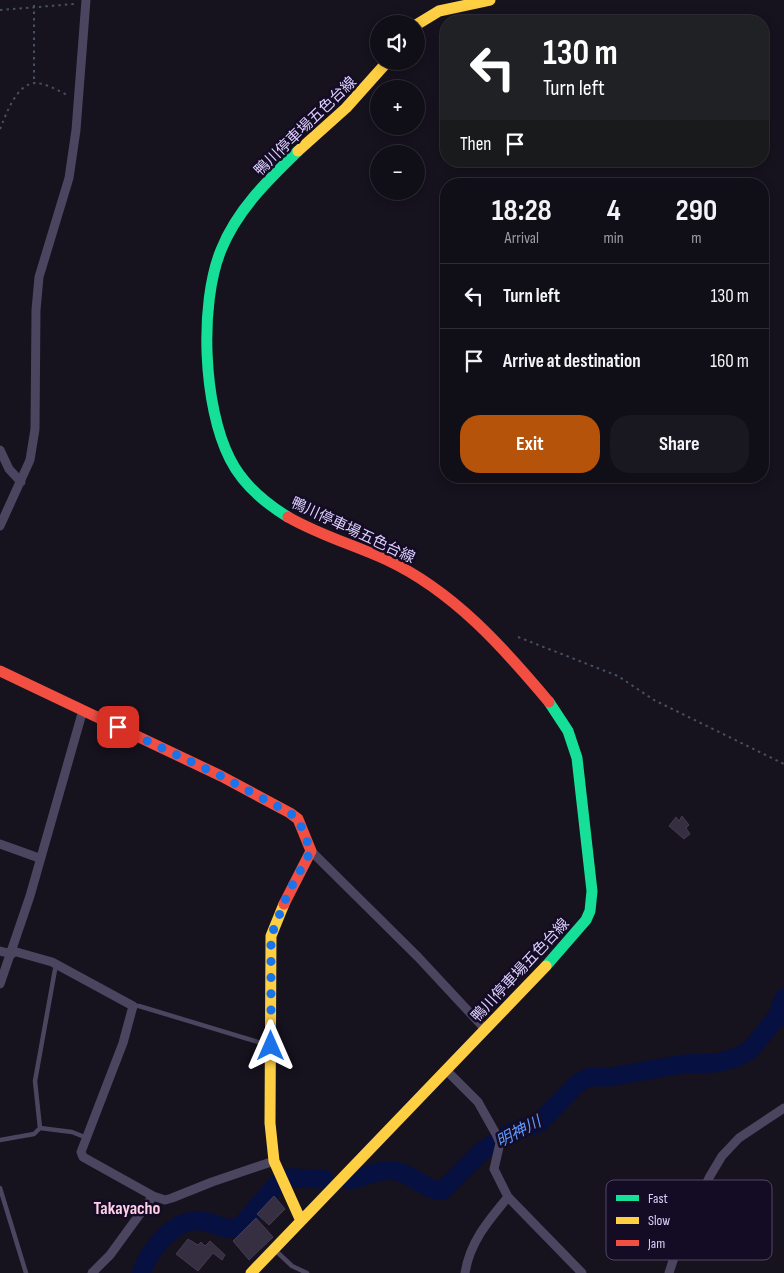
<!DOCTYPE html>
<meta charset="utf-8">
<style>
body{margin:0;font-family:"Sofia Sans Condensed","Noto Sans JP",sans-serif;background:#19171f;color:#f1f3f6;height:100vh;display:flex;flex-direction:column;font-size:19px;white-space:nowrap}
*{box-sizing:border-box;margin:0}
p{font-size:16px;color:#9c9ca1}
.icon{flex:none;width:28px;height:28px;fill:none;stroke:currentColor;stroke-width:2;stroke-linecap:round;stroke-linejoin:round}
.map{position:relative;flex:1;overflow:hidden}
.details{position:absolute;left:440px;top:178px;width:329px;height:305px;display:flex;flex-direction:column;background:#100e16;border-radius:20px;box-shadow:0 2px 12px #0003,0 0 0 1px #302e35}
.details>*{flex:none}
.banner{position:absolute;left:440px;top:15px;width:329px;height:152px;border-radius:20px;box-shadow:0 2px 12px #0003,0 0 0 1px #302e35;background:#202124;color:#fff;overflow:hidden}
.tools{position:absolute;left:370px;top:15px;display:grid;gap:10px}
.tools a{display:grid;place-items:center;width:55px;height:55px;border-radius:50%;background:#100e16;box-shadow:0 2px 12px #0003,0 0 0 1px #302e35;font-size:25px}
.pin{position:absolute;display:grid;place-items:center;width:42px;height:42px;color:#fff;margin:-21px;border-radius:10px;box-shadow:0 2px 8px #0006}
.me{position:absolute;width:55px;margin:-28px;rotate:0deg;stroke-linejoin:round;filter:drop-shadow(0 0 4px #0008)}
.turn{display:flex;align-items:center;gap:18px;height:105px;padding:0 20px;font-size:22px}
.turn .icon{width:65px;height:65px;stroke-width:2.5}
.turn b{display:block;font-size:35px;line-height:42px}
.then{display:flex;align-items:center;height:48px;padding:0 20px;background:#0003;gap:10px;font-size:19px}
.eta{display:flex;justify-content:space-evenly;align-items:center;height:85px;text-align:center}
.eta b{font-size:30px;font-weight:700;line-height:35px}
.cta{display:flex;gap:10px;margin-top:auto;padding:10px 20px}
.cta a{flex:1;height:58px;border-radius:20px;background:#b45309;color:#fff;font-size:20px;font-weight:700;line-height:58px;text-align:center}
.cta a+a{background:#19171f;color:#f1f3f6}
ul{padding:0;list-style:none}
li{display:flex;align-items:center;gap:15px;height:65px;padding:0 20px;border-top:1px solid #302e35}
li div{flex:1}
li b{display:block;font-size:19px}
li em{font-style:normal}
.map>svg:first-child{display:block}
.lines{fill:none;stroke-linecap:round;stroke-linejoin:round}
.river{stroke:#071141;stroke-width:19}
.building{fill:#352f41;stroke:#443b53}
.path{stroke:#465063;stroke-width:2;stroke-dasharray:2.5 4;stroke-linecap:butt}
.lane{stroke:#4b4560;stroke-width:4.5}
.street{stroke:#4b4560;stroke-width:9}
.fast{stroke:#16e098;stroke-width:11}
.slow{stroke:#ffcf43;stroke-width:11}
.jam{stroke:#f24e42;stroke-width:11}
.route{stroke:#1a73e8;stroke-width:9;stroke-dasharray:0 16.2}
.labels{text-anchor:middle;stroke-width:5;stroke-linejoin:round;paint-order:stroke}
.street-label{font-size:15px;fill:#ddcfff;stroke:#140c24}
.water-label{font-size:16px;font-style:italic;fill:#5d99ff;stroke:#140c24}
.quarter-label{font-size:18px;font-weight:bold;fill:#ffd1e7;stroke:#140c24}
.key{fill:#140c24;stroke:#504666;stroke-width:1}
.key-label{font-size:14px;fill:#ddcfff}
</style>
<div class="map">
<svg width="784" height="1273" viewBox="0 0 784 1273">
<rect width="100%" height="100%" fill="#16121e"/>
<g class="lines">
<path class="river" d="M349 1180C363 1177 382 1168 396 1171 413 1174 426 1192 443 1190L481 1152 510 1133 539 1123 578 1083 589 1077H610L683 1064 716 1063 738 1057 750 1050 777 1017 784 998
M141 1273C149 1251 174 1217 202 1221 218 1223 227 1234 242 1225L278 1183 288 1178 324 1179"/>
</g>
<path class="building" d="M682 816 689 825 686 828 690 834 684 839 669 826 676 817 679 821Z
M274 1196 285 1209 269 1225 257 1214Z
M256 1218 273 1237 249 1260 233 1241Z
M188 1239 198 1245 201 1242 205 1246 210 1241 225 1255 222 1260 213 1253 198 1271 176 1254Z"/>
<g class="lines">
<path class="path" d="M34 5V83
M0 10 75 4
M0 129C6 115 16 84 35 83 46 83 59 91 69 96
M518 637 618 676 654 700 784 764"/>
<path class="lane" d="M133 1006H139L268 1045
M40 1128 72 1132 87 1138
M0 1140 34 1134 40 1128 35 1081 56 964
M0 1188 26 1273
M275 1250 292 1266 307 1273"/>
<path class="street" d="M0 450 9 469 21 482
M0 526 30 460 35 429 36 310 39 277 69 178 76 130 86 0
M0 844 39 858
M311 851 418 957 485 1029
M0 951 12 954
M13 951 52 962 133 1006 123 1043 81 1152 83 1157 153 1196 110 1255 92 1273
M0 984 30 896 83 710
M446 1070 478 1102 496 1134 500 1143 494 1169 508 1197 582 1273
M153 1196 165 1200 172 1198 212 1182 274 1161
M465 1273C470 1242 488 1221 508 1197
M669 1273 681 1236 710 1176 722 1156 739 1138 784 1108"/>
<path class="fast" d="M288 517C265 503 242 483 230 459 203 406 199 304 221 250 237 210 268 180 298 151
M546 966 586 920 590 911 592 891 577 758 568 731 549 702"/>
<path class="slow" d="M416 25 439 11 490 0
M298 151 346 108 388 61
M284 904 271 936 270 1123 274 1161 301 1221
M251 1273 546 966"/>
<path class="jam" d="M288 517C319 535 354 545 387 560 453 591 503 647 549 702
M0 671 221 776 290 813 298 819 311 851 284 904"/>
</g>
<g class="lines">
<path class="route" d="M118 727 221 776 290 813 298 819 311 851 288 893 271 936V1046"/>
</g>
<g class="labels">
<g class="street-label">
<text transform="translate(305 126) rotate(-44)" y="5">鴨川停車場五色台線</text>
<text transform="translate(353 530) rotate(25)" y="5">鴨川停車場五色台線</text>
<text transform="translate(520 970) rotate(-47)" y="5">鴨川停車場五色台線</text>
</g>
<g class="water-label">
<text transform="translate(518 1131) rotate(-28)" y="6">明神川</text>
</g>
<g class="quarter-label">
<text x="127" y="1214">Takayacho</text>
</g>
</g>
<rect x="606" y="1180" width="166" height="80" rx="8" class="key"/>
<rect x="616" y="1195" width="23" height="6" fill="#16e098"/>
<rect x="616" y="1217" width="23" height="7" fill="#ffcf43"/>
<rect x="616" y="1240" width="23" height="6" fill="#f24e42"/>
<g class="key-label">
<text x="648" y="1203">Fast</text>
<text x="648" y="1225">Slow</text>
<text x="648" y="1248">Jam</text>
</g>
</svg>
<div class="tools">
<a><svg class="icon" aria-label="sound" viewBox="0 0 24 24"><path d="M4 9h4l5-4v14l-5-4H4zM17 9q2 3 0 6"/></svg></a>
<a>+</a>
<a>−</a>
</div>
<div class="pin" style="left:118px;top:727px;background:#d93025"><svg class="icon" aria-label="arrive" viewBox="0 0 24 24"><path d="M6 21V4h12l-3 4 3 4H6"/></svg></div>
<svg class="me" style="left:271px;top:1046px" viewBox="-20 -20 40 40"><path d="M0-17L14 15 0 8-14 15z" fill="#1a73e8" stroke="#fff" stroke-width="4"/></svg>
<div class="banner">
<div class="turn"><svg class="icon" aria-label="left" viewBox="0 0 24 24"><path d="M17 20v-9H6M10 6l-5 5 5 5"/></svg><div><b>130 m</b>Turn left</div></div>
<div class="then">Then<svg class="icon" aria-label="arrive" viewBox="0 0 24 24"><path d="M6 21V4h12l-3 4 3 4H6"/></svg></div>
</div>
<section class="details">
<div class="eta">
<div><b>18:28</b><p>Arrival</p></div>
<div><b>4</b><p>min</p></div>
<div><b>290</b><p>m</p></div>
</div>
<ul>
<li><svg class="icon" aria-label="left" viewBox="0 0 24 24"><path d="M17 20v-9H6M10 6l-5 5 5 5"/></svg><div><b>Turn left</b></div><em>130 m</em></li>
<li><svg class="icon" aria-label="arrive" viewBox="0 0 24 24"><path d="M6 21V4h12l-3 4 3 4H6"/></svg><div><b>Arrive at destination</b></div><em>160 m</em></li>
</ul>
<div class="cta"><a>Exit</a><a>Share</a></div>
</section>
</div>
